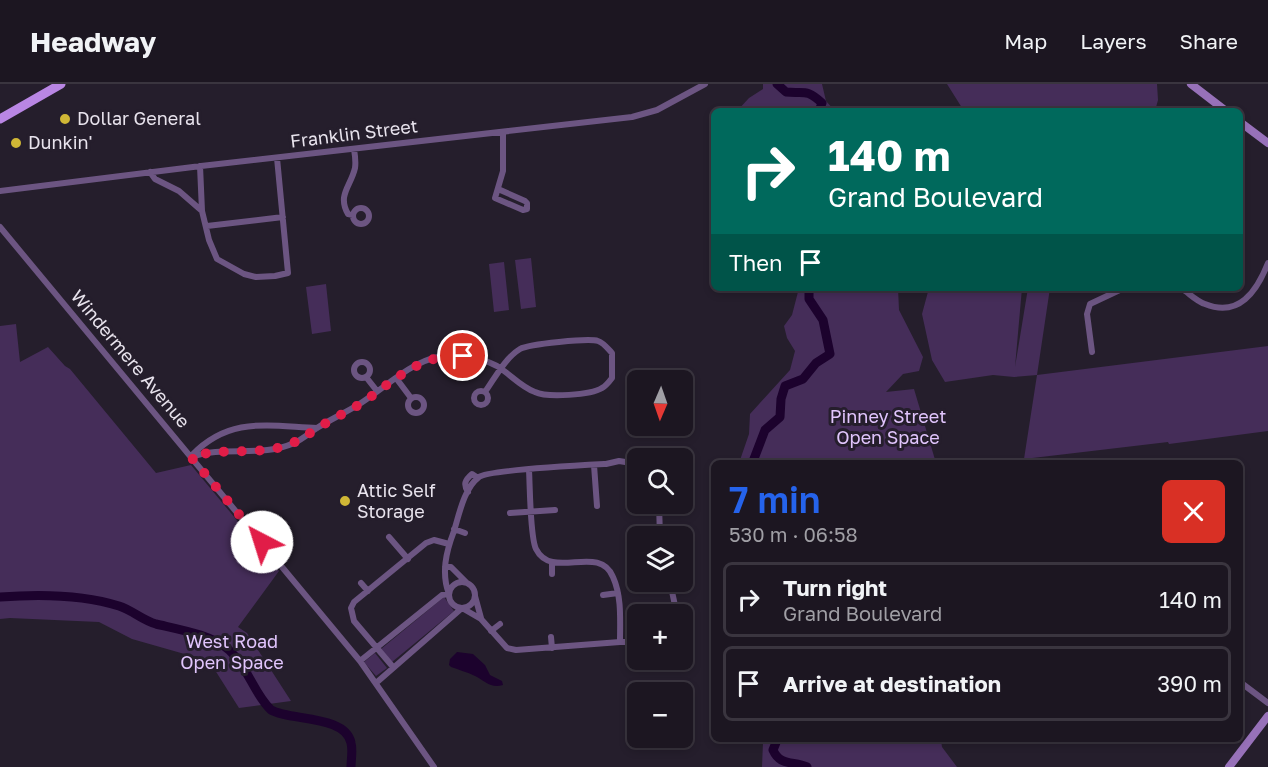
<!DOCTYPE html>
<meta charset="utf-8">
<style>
body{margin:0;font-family:"Golos Text",sans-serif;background:#251f2a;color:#f1f3f6;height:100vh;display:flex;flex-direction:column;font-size:22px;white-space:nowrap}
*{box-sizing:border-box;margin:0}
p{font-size:20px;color:#a09fa5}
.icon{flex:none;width:33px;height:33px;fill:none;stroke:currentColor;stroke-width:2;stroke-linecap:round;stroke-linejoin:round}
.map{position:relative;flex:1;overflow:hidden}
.sheet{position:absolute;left:711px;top:376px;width:532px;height:282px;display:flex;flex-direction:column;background:#1c1621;border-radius:9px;box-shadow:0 3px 9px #0003,0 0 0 2px #3a353f}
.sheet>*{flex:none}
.top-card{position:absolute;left:711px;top:24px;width:532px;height:183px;border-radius:9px;box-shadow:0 3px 9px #0003,0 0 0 2px #3a353f;background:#00695c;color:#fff;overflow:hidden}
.needle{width:39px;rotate:182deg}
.buttons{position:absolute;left:627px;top:286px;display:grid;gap:12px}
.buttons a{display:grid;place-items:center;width:66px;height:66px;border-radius:9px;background:#1c1621;box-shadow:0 3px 9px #0003,0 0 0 2px #3a353f;font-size:30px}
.pin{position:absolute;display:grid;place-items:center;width:51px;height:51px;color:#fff;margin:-26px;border:3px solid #fff;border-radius:50%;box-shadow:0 2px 6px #0007}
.me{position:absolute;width:66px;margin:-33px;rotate:320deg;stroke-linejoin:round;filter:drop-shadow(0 0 4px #0008)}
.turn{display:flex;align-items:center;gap:21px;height:126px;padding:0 18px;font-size:27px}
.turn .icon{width:78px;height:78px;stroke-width:2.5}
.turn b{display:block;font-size:42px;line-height:51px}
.then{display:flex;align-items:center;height:57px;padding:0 18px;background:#0003;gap:12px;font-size:22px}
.round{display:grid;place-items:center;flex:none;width:63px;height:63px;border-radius:9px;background:#251f2a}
.headline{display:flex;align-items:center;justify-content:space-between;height:102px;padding:0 18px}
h1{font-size:36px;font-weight:600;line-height:45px;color:#2563eb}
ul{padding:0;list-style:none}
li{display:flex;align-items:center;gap:18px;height:75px;margin:0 12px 9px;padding:0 6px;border:3px solid #3a353f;border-radius:9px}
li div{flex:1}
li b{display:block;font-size:22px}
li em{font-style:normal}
header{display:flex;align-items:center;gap:36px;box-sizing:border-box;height:84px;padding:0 30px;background:#1c1621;border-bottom:2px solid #3a353f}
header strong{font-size:28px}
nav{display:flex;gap:33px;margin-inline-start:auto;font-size:21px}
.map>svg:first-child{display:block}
.green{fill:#452d59}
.water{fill:#1c022d}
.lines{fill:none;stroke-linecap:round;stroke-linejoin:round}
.river{stroke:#1c022d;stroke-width:9}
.street{stroke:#6c5582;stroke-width:6}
.secondary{stroke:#9771b9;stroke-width:8}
.primary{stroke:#b986e4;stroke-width:9}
.route{stroke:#e11d48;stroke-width:10;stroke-dasharray:0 18}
.poi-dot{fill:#d0b736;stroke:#251e2c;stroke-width:2}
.labels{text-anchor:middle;stroke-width:6;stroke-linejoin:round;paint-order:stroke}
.poi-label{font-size:18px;fill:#e8e3ed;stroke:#251e2c;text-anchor:start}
.street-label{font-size:18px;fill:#e8e3ed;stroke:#251e2c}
.park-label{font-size:18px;fill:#e1c5fd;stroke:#251e2c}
</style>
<header>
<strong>Headway</strong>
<nav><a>Map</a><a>Layers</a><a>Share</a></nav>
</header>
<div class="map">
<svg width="1268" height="683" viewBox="0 0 1268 683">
<rect width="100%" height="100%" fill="#251e2c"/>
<path class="green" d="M763 0H822L826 17 835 27H737L749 14 763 5Z
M947 0H1157L1158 16 1155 27H964Z
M531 174 536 223 521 225 515 176Z
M504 178 509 226 494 228 489 180Z
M326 200 331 247 312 250 306 203Z
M799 204H898L899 226 923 273 919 287 903 290 886 308 914 305 936 379H739L749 350 750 330 790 286 795 267 787 254 784 242 792 231Z
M929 204H1022L1015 283 1028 204H1050L1037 291 1268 262V347L1169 360 1168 358 1024 375 1037 291 1014 293 993 291 945 298 932 276 922 230Z
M16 240 20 278 48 263 65 282 70 285 156 389 191 381 279 487 238 543 247 549 291 617 239 624 213 583 202 575 132 555 99 538 10 534 0 535V242Z
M444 513 454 527 392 578 381 565Z
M375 569 387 584 376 592 364 578Z
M765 656H941L942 663 957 683H762L763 658Z"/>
<path class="water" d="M457 568 473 570 485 581 490 591 502 597 503 601C491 605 485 597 475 592 467 588 459 586 451 583L449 581 450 575Z"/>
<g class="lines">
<path class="river" d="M777 0 786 8C804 10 806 4 822 19L819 27
M752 380 765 346 780 333 781 315 785 302 803 295 816 279 830 270 823 236 809 215V204
M0 513C39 510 81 510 119 522 132 526 142 536 156 540 177 545 213 551 229 566 248 583 254 610 271 626 290 637 346 631 351 659 353 666 351 676 351 683
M777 656 773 666C780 682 793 677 807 683"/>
<path class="street" d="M200 82 202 127
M150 88 155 95 179 107 202 127 209 156 217 175 244 190 256 193 275 192 288 189 277 74
M498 105 525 117 527 119V125L523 126 495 114 503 87V48
M0 107 201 82 632 33 657 26 705 0
M353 132a8 8 0 1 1 16 0a8 8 0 1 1-16 0Z
M353 131 348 130C337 111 351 102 355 84 356 78 355 71 354 65
M207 142 283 133
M0 143 360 577 434 683
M1181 204C1189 209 1196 217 1205 220 1239 234 1257 207 1268 179
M1092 268 1087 230 1090 220 1124 204
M354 286a8 8 0 1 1 16 0a8 8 0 1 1-16 0Z
M366 293 377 307
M396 294 411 314
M474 314a7 7 0 1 1 14 0a7 7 0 1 1-14 0Z
M408 321a8 8 0 1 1 16 0a8 8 0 1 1-16 0Z
M192 371C230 332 268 342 317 344
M191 373C225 361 261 374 294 359 303 355 309 349 317 344 331 335 347 328 361 319 389 301 417 271 453 271 468 272 484 275 497 282 510 290 521 303 535 308 547 314 591 311 602 304 606 302 609 298 612 294V269C608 265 604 259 598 257 589 254 529 260 520 265 505 274 495 294 485 308
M594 381 597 422
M529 386C530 403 530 453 536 465 552 497 599 459 613 493 622 513 620 537 620 558
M468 408C463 400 465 396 472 390L478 394
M659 420 660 453
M510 429 555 426
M454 445 465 449
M389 453 408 475
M552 478V490
M445 483H451L467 499
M670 498 677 531
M449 511a13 13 0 1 1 26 0a13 13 0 1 1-26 0Z
M361 499 368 507
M603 511 618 509
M475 512 481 534
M491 547 500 540
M551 553 552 564
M360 577 442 511 449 510C441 489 446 468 454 447 459 431 464 404 479 393 488 386 587 381 606 380L619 377 638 380
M393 583 354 537 351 524 354 518 426 459 434 456 449 460
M1240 598 1268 619
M376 599 462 524 481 535 507 564 516 566 620 558H638"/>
<path class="secondary" d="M1191 0 1226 27
M1240 38 1268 59
M1229 683 1268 632"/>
<path class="primary" d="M0 35 61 0"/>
</g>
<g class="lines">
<path class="route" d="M262 458 191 373C224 362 258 373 290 360 301 356 308 350 318 344 332 335 347 328 362 319 394 297 421 269 463 272"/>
</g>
<g class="poi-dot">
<circle cx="65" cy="35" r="6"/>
<circle cx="16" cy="59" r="6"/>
<circle cx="345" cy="417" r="6"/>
</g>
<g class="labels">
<g class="poi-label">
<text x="77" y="41">Dollar General</text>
<text x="28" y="65">Dunkin'</text>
<text x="357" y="413">Attic Self<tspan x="357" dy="21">Storage</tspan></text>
</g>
<g class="street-label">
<text transform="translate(354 50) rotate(-7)" y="6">Franklin Street</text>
<text transform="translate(130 275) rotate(50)" y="6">Windermere Avenue</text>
</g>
<g class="park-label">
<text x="888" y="339">Pinney Street<tspan x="888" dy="21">Open Space</tspan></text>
<text x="232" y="564">West Road<tspan x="232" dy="21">Open Space</tspan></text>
</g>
</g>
</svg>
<div class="buttons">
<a><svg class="needle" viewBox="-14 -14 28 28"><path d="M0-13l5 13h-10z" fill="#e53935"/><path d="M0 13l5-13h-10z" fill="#a09fa5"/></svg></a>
<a><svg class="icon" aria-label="search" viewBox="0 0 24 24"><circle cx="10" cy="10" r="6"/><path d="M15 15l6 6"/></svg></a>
<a><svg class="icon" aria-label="layers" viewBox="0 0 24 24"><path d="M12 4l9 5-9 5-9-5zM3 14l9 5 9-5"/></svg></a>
<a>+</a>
<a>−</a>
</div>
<div class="pin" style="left:463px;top:272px;background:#d93025"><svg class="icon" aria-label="arrive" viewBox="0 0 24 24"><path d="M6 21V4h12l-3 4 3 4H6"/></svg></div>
<svg class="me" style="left:262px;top:458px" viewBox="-20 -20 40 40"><circle r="19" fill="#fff"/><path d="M0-13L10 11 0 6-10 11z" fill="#e11d48"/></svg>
<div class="top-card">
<div class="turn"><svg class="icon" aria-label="right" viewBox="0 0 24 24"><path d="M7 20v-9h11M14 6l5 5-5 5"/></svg><div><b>140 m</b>Grand Boulevard</div></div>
<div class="then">Then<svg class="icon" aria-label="arrive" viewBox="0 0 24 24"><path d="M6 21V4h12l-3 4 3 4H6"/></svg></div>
</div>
<section class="sheet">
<div class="headline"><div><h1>7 min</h1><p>530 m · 06:58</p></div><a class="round" style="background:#d93025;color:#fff"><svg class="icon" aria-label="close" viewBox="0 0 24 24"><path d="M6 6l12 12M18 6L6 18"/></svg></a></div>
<ul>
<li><svg class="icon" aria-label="right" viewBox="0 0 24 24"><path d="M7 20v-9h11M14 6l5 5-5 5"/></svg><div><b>Turn right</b><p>Grand Boulevard</p></div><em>140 m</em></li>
<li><svg class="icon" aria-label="arrive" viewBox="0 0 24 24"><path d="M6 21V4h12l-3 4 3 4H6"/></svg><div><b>Arrive at destination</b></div><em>390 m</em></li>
</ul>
</section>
</div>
